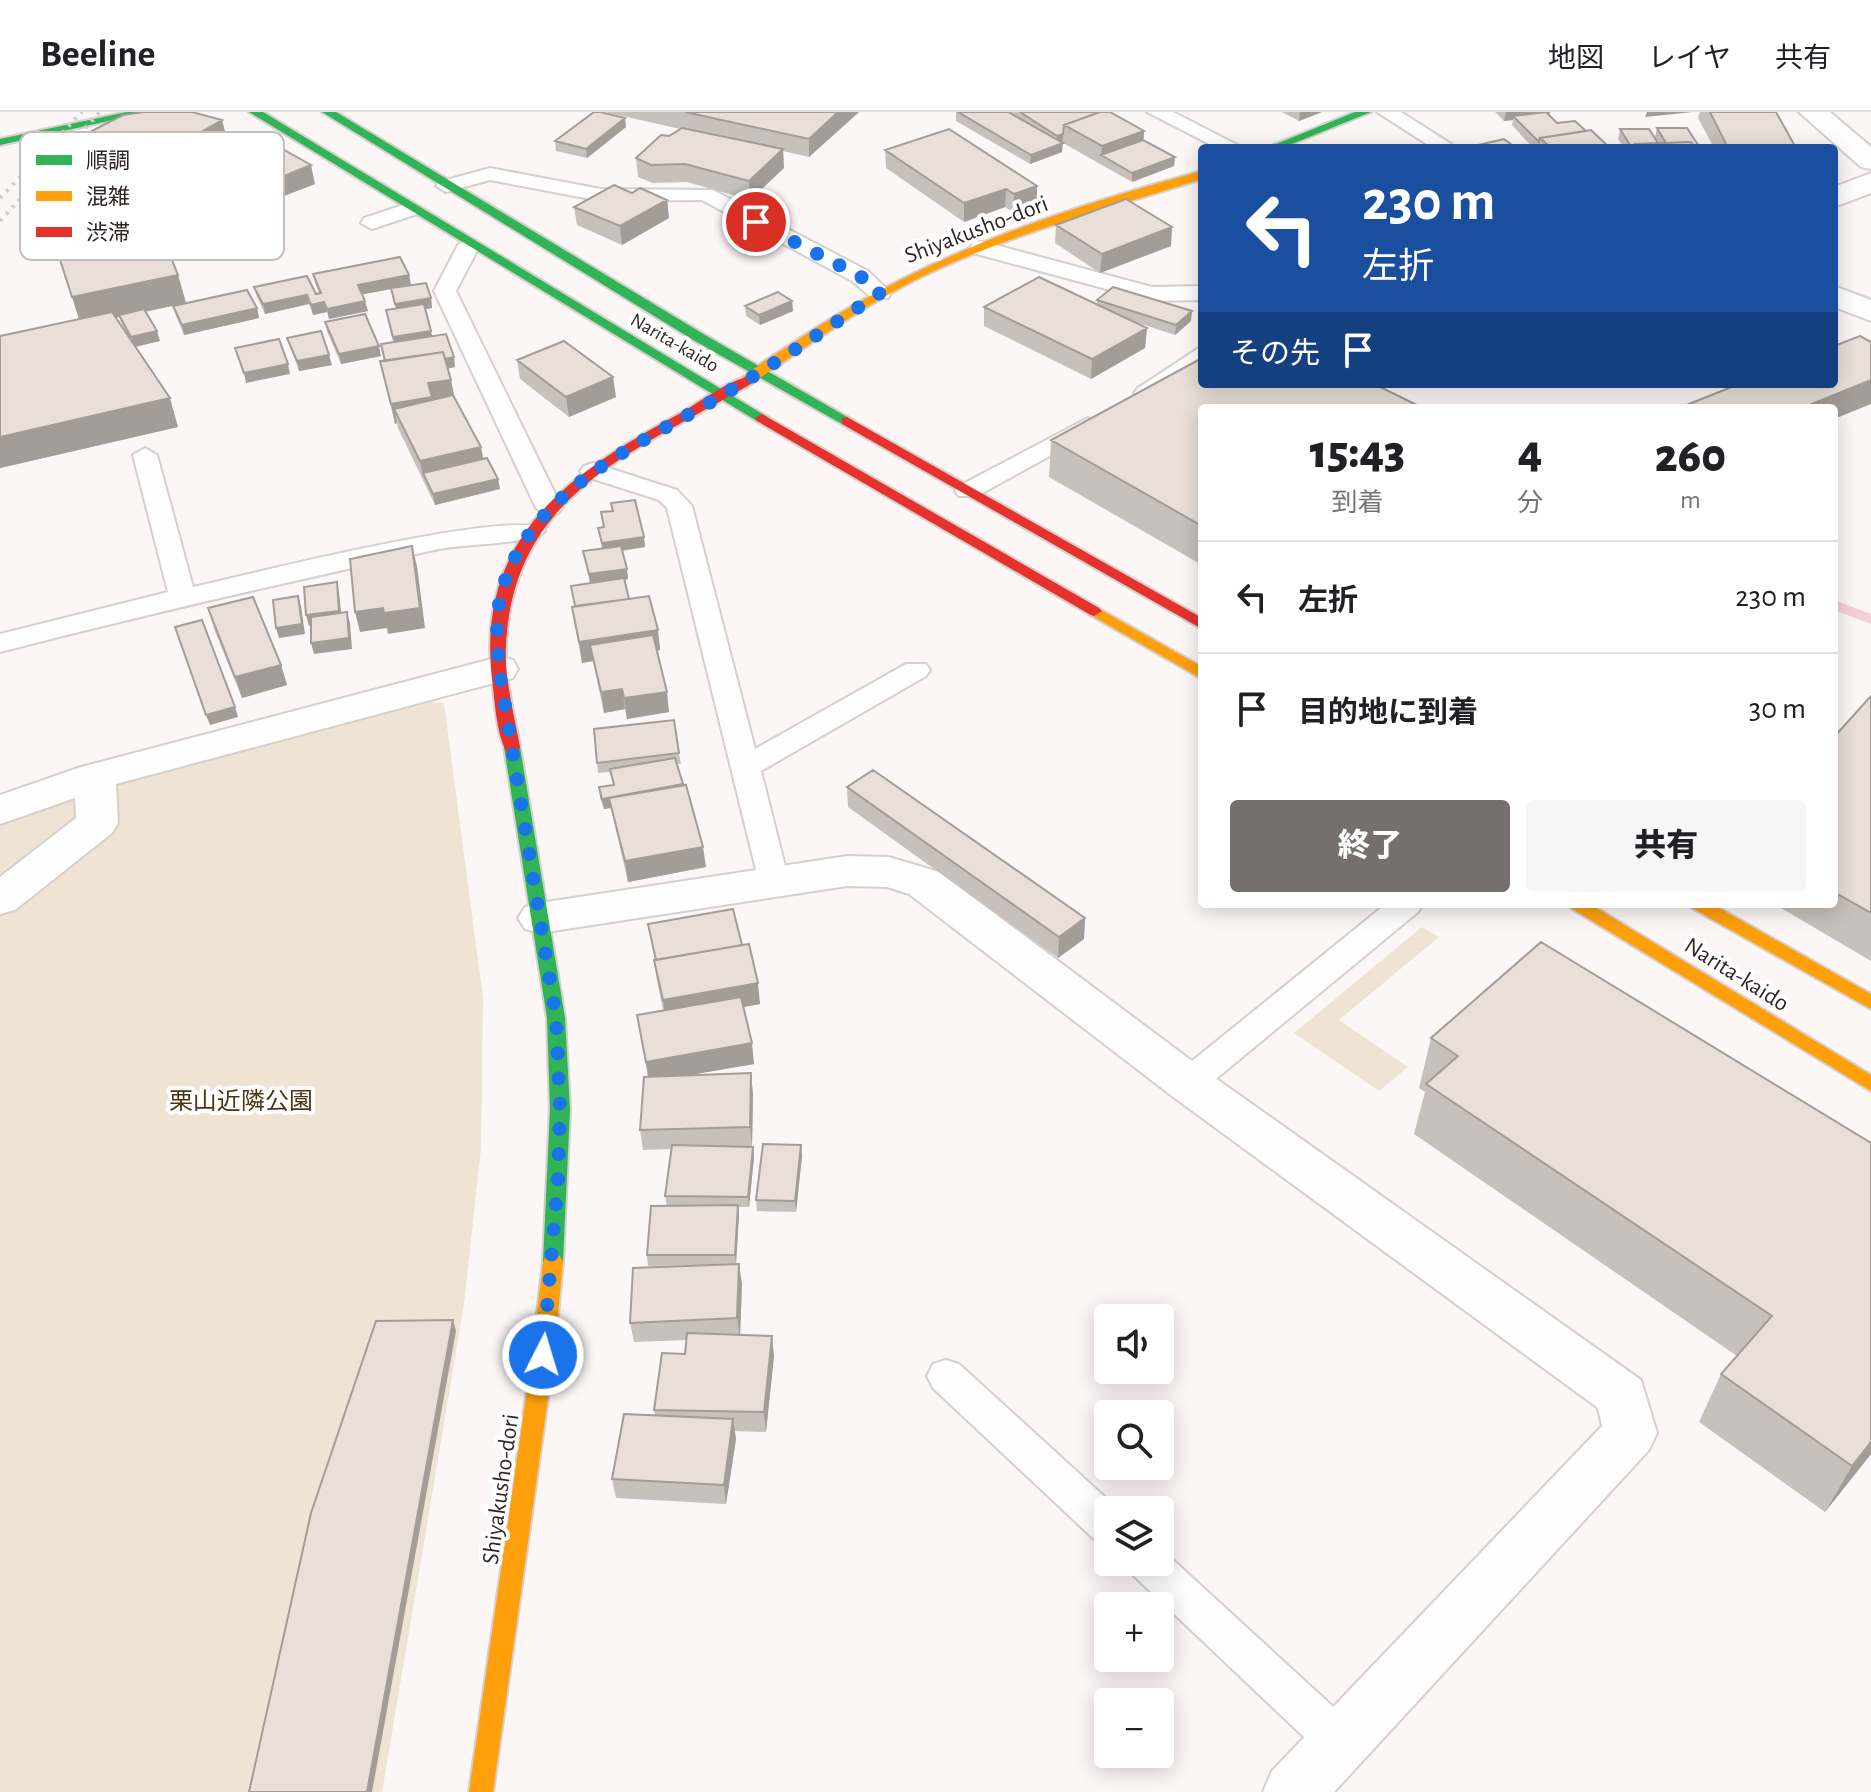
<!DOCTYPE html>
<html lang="ja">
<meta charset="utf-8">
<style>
body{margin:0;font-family:"Alegreya Sans","Noto Sans JP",sans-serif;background:#f6f6f6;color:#202124;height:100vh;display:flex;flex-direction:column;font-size:30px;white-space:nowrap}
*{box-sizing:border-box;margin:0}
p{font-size:26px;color:#757577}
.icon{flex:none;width:44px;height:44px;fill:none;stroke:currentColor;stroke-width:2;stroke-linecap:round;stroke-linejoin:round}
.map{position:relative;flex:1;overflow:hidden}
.details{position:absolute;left:1198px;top:292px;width:640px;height:504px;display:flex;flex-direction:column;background:#fff;border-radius:8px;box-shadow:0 4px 20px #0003}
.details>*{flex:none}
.hud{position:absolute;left:1198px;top:32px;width:640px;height:244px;border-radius:8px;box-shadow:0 4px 20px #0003;background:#1a4fa0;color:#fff;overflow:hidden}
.fabs{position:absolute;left:1094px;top:1192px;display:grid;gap:16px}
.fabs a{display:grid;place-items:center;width:80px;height:80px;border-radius:8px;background:#fff;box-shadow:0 4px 20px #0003;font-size:40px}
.pin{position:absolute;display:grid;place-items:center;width:68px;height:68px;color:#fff;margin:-34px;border:4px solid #fff;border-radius:50%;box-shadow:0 2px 8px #0007}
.me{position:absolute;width:88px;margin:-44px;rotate:5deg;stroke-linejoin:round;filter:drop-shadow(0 0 6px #0008)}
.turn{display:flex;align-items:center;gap:28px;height:168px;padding:0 32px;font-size:36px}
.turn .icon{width:104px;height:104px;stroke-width:2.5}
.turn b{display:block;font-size:56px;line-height:68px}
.then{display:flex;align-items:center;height:76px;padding:0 32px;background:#0003;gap:16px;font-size:30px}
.eta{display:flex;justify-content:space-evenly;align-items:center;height:136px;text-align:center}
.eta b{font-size:48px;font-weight:800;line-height:56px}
.primary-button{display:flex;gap:16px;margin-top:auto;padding:16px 32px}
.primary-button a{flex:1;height:92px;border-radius:8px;background:#766f6e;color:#fff;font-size:32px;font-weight:800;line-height:92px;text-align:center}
.primary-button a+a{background:#f6f6f6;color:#202124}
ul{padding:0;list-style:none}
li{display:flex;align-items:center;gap:24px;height:112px;padding:0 32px;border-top:2px solid #e0e0e0}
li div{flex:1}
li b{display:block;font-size:30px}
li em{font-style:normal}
header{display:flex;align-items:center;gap:48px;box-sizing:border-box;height:112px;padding:0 40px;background:#fff;border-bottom:2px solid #e0e0e0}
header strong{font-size:38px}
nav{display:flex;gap:44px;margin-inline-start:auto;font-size:28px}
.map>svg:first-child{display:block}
.green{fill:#efe3d3}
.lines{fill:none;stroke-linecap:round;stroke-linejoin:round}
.stream{fill:#f6ced9;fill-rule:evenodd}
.lane-casing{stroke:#d5cfcd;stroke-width:4}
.street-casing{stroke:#d5cfcd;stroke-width:4}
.fast-casing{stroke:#d5cfcd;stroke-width:4}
.slow-casing{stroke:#d5cfcd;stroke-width:4}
.jam-casing{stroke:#d5cfcd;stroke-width:4}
.lane{fill:#fffefe;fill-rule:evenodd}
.street{fill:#fffefe;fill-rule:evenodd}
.fast{fill:#30b455;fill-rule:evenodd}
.slow{fill:#ff9f0a;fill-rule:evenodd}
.jam{fill:#e5322d;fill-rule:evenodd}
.rail{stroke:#cfcdcc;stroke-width:4;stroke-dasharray:3 6;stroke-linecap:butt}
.wall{fill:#c8c0ba;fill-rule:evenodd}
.shaded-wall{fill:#a39c97}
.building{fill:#e9dfd8;stroke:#a39c97;stroke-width:2}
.route{stroke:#1a73e8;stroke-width:14;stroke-dasharray:0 25.2}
.labels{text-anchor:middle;stroke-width:8;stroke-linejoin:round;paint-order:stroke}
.far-street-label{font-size:20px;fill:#2e2624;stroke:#fff}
.street-label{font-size:24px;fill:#2e2624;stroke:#fff}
.park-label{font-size:24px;fill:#4b3614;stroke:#fff}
.key{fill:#fff;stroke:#c0bebd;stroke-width:2}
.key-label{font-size:22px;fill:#2e2624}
</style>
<header>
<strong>Beeline</strong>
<nav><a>地図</a><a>レイヤ</a><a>共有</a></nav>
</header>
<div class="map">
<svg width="1871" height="1680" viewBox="0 0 1871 1680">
<rect width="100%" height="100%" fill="#fcf7f6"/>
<path class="green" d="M431 590 444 591 483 886 481 1036 464 1192 382 1680H0V706L57 684Z
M1422 815 1439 825 1339 908 1408 955 1379 979 1294 921Z"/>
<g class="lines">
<path class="stream" d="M1834 488 1871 502V512L1834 498Z"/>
<defs>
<path id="lane" d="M1147 0H1173L1243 36H1217Z
M1377 0H1401L1454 34 1433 36Z
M490 56 601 77 713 78 868 159 891 181 888 186H872L852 169 702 88 601 89 490 68 446 80 436 74 439 70Z
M409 91 420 97 417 102 372 117 361 111 364 106Z
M469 126 480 133 456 179 562 396 558 401 549 404 536 396 434 179 458 133Z
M981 129 1152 175 1202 174V188L1151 189 973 141 970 136 973 131Z
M1202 234V252L1154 286H1138L1134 281 1138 276Z
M1088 306 1100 313 1097 318 977 384H959L955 379 959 374Z
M145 336 157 343 193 475C238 465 526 392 545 419 536 432 459 432 439 437 292 469 146 502 0 540V522L168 480 133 343Z
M593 351 677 378 692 394 755 637 906 552H926L930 558 926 564 761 659 789 770 785 778 774 781 763 778 759 770 667 396 659 388 584 364 580 359 584 354Z
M1386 792H1423L1418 800 1200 980 1188 984 1176 980 1171 971 1176 962Z
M946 1248 959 1252 1119 1398H1108V1432L1094 1427 933 1276 927 1264 933 1252Z
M1160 1436 1354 1614 1361 1629 1354 1644 1339 1650 1324 1644 1133 1463 1127 1450H1160Z"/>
<path id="street" d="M1799 0H1830L1871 35V57L1861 55Z
M1871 61V81L1834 95V75Z
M1834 174 1871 188V209L1834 195Z
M499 545 513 548 518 557 513 566 116 672 118 711 112 721 15 798 0 802V765L76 706 75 686 0 712V683L81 655Z
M847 744 889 745 939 760 1204 958 1641 1268 1657 1321 1649 1338 1334 1680H1263L1272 1659 1602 1314 1598 1296 1172 984 909 782 887 775 847 774 540 821 525 817 518 806 525 795 540 791Z"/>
<path id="fast" d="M127 0H149L0 33V27Z
M249 0H263L769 306 762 310 757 309Z
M322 0H336L705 223 854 309 852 312H842L695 229Z
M1355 0H1371L1282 36H1266Z
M512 630 520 635 565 906 570 997 563 1150 560 1156 553 1158 546 1156 543 1150 550 997 547 906 504 635Z"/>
<path id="slow" d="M1202 59V67C1107 97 1010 122 921 165 861 195 806 235 751 272L746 273 739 269C755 253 780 240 799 227 923 144 1058 98 1202 59Z
M1094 494 1202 555V567L1089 502 1086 499Z
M1568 792H1590L1871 963V979L1571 796Z
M1689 792H1712L1871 882V897L1692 796Z
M553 1142 560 1144 563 1150 554 1243 493 1680H469L532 1243 543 1150 546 1144Z"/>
<path id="jam" d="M746 265 753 269 751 272C637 339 514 380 506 532 504 566 514 602 520 635L518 639H506C496 619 495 589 492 567 476 426 567 363 677 303 699 291 722 272 746 265Z
M762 302 1099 496 1102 499 1094 504 1089 502 757 309 755 306Z
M847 305 1202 506V517L842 312V306Z"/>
</defs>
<use href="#lane" class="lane-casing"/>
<use href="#street" class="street-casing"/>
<use href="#fast" class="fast-casing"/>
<use href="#slow" class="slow-casing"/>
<use href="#jam" class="jam-casing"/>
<use href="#lane" class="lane"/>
<use href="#street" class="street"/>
<use href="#fast" class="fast"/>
<use href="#slow" class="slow"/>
<use href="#jam" class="jam"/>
<path class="rail" d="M0 86 82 0
M0 109 100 0"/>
</g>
<path class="wall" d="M605 0H859L809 45 783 39 784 56 750 88 687 70 653 71 638 65 636 46 680 17Z
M956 0H1110L1144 19 1143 28 1175 45 1174 54 1132 70 1063 31 1062 40 1030 52 956 9Z
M1282 0H1322L1299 9Z
M1495 0H1550L1549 3 1557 11 1586 19 1610 36H1533L1512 13 1513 8 1504 9Z
M1700 0H1776L1796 36H1714L1698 6Z
M222 8 226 25 315 72 271 89 207 52 204 40 146 73 138 71 130 76 114 72 86 43 80 25Z
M626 15 587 46 556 39 555 29Z
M1657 16 1700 36H1624L1618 27 1620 17 1655 26Z
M885 38 1037 74V93L1014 101 1005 95 964 110 886 56Z
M667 88 669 106 622 133 577 113 574 95Z
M46 104 178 163 186 191 145 200 160 229 135 235 178 315 0 356V224L79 207ZM119 205 122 213 127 222 116 206Z
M1056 113 1171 134 1100 161 1055 131Z
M313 162 409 163 411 173 431 186 432 196 425 197 432 224 455 255 448 257 454 285 483 347 498 367 500 377 435 393 398 316 397 311 395 312 380 249H385L393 230 388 208 396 197 391 177 362 182 368 199 329 207 327 200 313 203 309 192 265 202 257 185 254 175 316 182 319 181 315 171Z
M1097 188 1191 209 1175 223 1132 209 1147 216 1145 236 1091 267 984 214V195L1097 193Z
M792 189 793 199 760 213 746 204 745 194Z
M173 194 257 196 259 206 184 223 176 204Z
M325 210 381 244 341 252 327 219Z
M287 226 332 253 299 259Z
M517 248 616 285 569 305 520 267Z
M1202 296V453L1049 365 1051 328Z
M601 400 644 425 645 435 623 439 628 467 625 468 629 487 658 518 660 538 657 539 669 600 627 607 625 597 604 601 593 549 582 551 572 495H575L590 471 583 439 602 437 598 416 603 415Z
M208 496 281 553 287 573 242 586 214 517Z
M1871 584V849L1774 792H1834V625Z
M679 641 681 652H677L706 755 628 770 611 696 604 697 600 686 599 675 613 673 611 660 598 661 597 651Z
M847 675 1085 806 1084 827 1058 846 848 695Z
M648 812 742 833 760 892 744 895 754 952 690 963 753 982 752 1035H753L754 1045 749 1095H738L739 1103 736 1152 742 1172 740 1223 774 1244 766 1320 735 1319 736 1327 726 1392 616 1386 612 1367 655 1303 654 1298 685 1242 687 1228 634 1230 630 1211 708 1153 648 1154 647 1143 667 1094 665 1084 671 1037 643 1038 640 1018 648 965 637 903 663 898 657 869 654 848H655Z
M1431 926 1871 1031V1342L1825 1400 1699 1310 1721 1262 1737 1244 1414 1022 1425 980 1419 976Z
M801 1033 802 1044 796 1100 757 1099 756 1088Z"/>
<path class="shaded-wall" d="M838 0H859L809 45V27Z
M1300 0H1322L1299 9Z
M1506 0H1550L1549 3 1513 4V8L1504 9Z
M1647 0H1693L1645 5Z
M625 6 626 15 587 46 586 37Z
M222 8 227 27 203 34 204 40 146 73 140 55Z
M1144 19 1143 37 1101 43 1102 34Z
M1063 22 1062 40 1030 52 1031 43 1057 33V24Z
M783 37 784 56 750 88 749 69Z
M1175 45 1174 54 1132 70V61Z
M133 52 138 71 130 76 124 58Z
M311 53 315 72 271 89 267 71Z
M1037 74V93L1014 101V82Z
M1006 77 1005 95 964 110V91Z
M667 88 669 106 622 133 620 114Z
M1172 115 1171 134 1100 161 1102 142Z
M178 163 186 191 81 213 72 185Z
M409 163 411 173 360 183 358 173Z
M307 183 309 192 265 202 263 192Z
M431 186 432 196 397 202 395 192Z
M365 189 368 199 329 207 327 197Z
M792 189 793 199 760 213 759 203Z
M324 190 327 200 313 203 311 193Z
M257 196 259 206 184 223 182 213Z
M1192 199 1191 209 1175 223 1176 213Z
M1147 216 1145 236 1091 267 1092 247Z
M157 219 160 229 134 235 131 225Z
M431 219 433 229 395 235 393 225Z
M379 234 381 244 341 252 339 242Z
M329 243 332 253 299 259 297 249Z
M454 245 455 255 389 266 387 256Z
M288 252 290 262 246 271 244 261Z
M613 265 616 285 569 305 566 285Z
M451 268 455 287 394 297 397 311 395 312 391 292 428 271Z
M1871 268V292L1834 307V296H1802Z
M170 286 178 315 0 356V325Z
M481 335 485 355 423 361 424 369 420 349Z
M498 367 500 377 435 393 433 382Z
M644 425 645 435 603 441 602 431Z
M412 434 417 454 425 516 388 522 387 516 360 520 355 500Z
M627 457 628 467 590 473 589 462Z
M337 470 339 481 342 509 309 514 306 503Z
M298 484 301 494 305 522 279 526 276 516Z
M347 500 350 511 352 537 314 542 311 531Z
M658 518 660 538 594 549 590 533 593 549 582 551 579 530Z
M281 553 287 573 242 586 235 565Z
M622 577 625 597 604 601 601 580Z
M667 580 669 600 627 607 624 586Z
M235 595 238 605 210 613 206 603Z
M683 672 685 683 609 686 611 696 604 697 602 687Z
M703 735 706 755 628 770 625 749Z
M1085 806 1084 827 1058 846 1059 825Z
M758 871 760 892 666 909 663 888Z
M752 931 754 952 649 970 646 950Z
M751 961 753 982 752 1035 750 1015Z
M801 1033 802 1044 796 1100 795 1089Z
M753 1035 754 1045 749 1095 748 1085Z
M738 1093 739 1103 736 1153 735 1143Z
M739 1152 742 1172 740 1226 737 1206Z
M453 1208 456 1219 372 1680H367Z
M772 1224 774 1244 766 1320 764 1300Z
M733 1307 736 1327 726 1392 724 1373Z
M1871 1330V1342L1825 1400 1852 1354Z"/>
<path class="building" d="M143 0H192L222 8 140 55 133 52 124 58 108 53 80 25 123 3Z
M594 0H600L625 6 586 37 555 29Z
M685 0H838L809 27Z
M958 0H1008L1063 31 1031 43Z
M1020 0H1100L1064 13 1063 22 1057 24Z
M1100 0H1110L1144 19 1102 34 1064 13Z
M1546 0 1557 11 1575 9 1586 19 1540 26 1539 30 1513 4Z
M1710 0H1776L1796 36H1728Z
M682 16 783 37 749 69 685 52 651 53 636 46 661 23 669 24Z
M1657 16H1687L1700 36H1695L1691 30 1666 31Z
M949 17 1037 74 1014 82 1006 77 964 91 885 38Z
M1620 17H1649L1658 31 1635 32 1634 36H1632Z
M1591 18 1610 36H1551L1540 26Z
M234 22 243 27 256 22 311 53 267 71 203 34Z
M1504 27 1516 36H1465Z
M1143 28 1175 45 1132 61 1101 43Z
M1691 30 1695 36H1638L1635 32Z
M614 73 632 81 640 76 667 88 620 114 574 95Z
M147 85 178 163 72 185 46 104Z
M1126 87 1172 115 1102 142 1056 113Z
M400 145 409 163 358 173 365 189 327 197 324 190 311 193 307 183 263 192 254 175 307 164 316 182 321 181 313 162Z
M1039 165 1147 216 1092 247 984 195Z
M426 171 431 186 395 192 391 176Z
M1113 175 1192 199 1176 213 1097 188Z
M247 178 257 196 182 213 173 194Z
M778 180 792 189 759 203 745 194Z
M424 192 431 219 393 225 386 198Z
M144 197 157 219 131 225 119 203Z
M112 200 170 286 0 325V224Z
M365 202 379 234 339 242 325 210Z
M321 219 329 243 297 249 287 226Z
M446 222 454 245 445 247 443 240 385 249 381 232Z
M1860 224 1871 230V268L1802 296H1679L1739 272H1834V234Z
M279 227 288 252 244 261 235 236Z
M564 229 613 265 566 285 517 248Z
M443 240 451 268 428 271 432 285 391 292 380 249Z
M1202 246V272H1374L1423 296H1202V414L1051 328Z
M453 283 481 335 420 349 394 297Z
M487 346 498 367 433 382 423 361Z
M635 388 644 425 602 431 598 416 604 415 601 400 613 399 611 391Z
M412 434 420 496 384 501 383 496 355 500 350 447Z
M621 434 627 457 589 462 583 439Z
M624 466 629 487 575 494 571 474Z
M337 470 339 499 306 503 304 475Z
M298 484 302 512 276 516 273 488Z
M649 484 658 518 579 530 572 495Z
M253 485 281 553 235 565 208 496Z
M347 500 349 526 311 531V505Z
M202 508 235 595 206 603 175 515Z
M653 523 667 580 624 586 622 577 601 580 590 533Z
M1871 584V801L1834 780V625Z
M674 608 679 641 597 651 594 617Z
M675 646 683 672 602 687 599 675 614 673 610 657Z
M873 658 1085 806 1059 825 847 675Z
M686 673 703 735 625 749 609 686Z
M733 797 742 833 656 848 648 812Z
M1541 830 1871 1031V1330L1852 1354 1721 1262 1772 1204 1426 972 1458 944 1431 926Z
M749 832 758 871 663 888 654 848Z
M741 885 752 931 646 950 637 903Z
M751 961 750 1015 640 1018 644 965Z
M763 1032 801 1033 795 1089 756 1088Z
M672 1033 753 1035 748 1085 665 1084Z
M738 1093 735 1143H647L651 1094Z
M739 1152 737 1206 630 1211 633 1156Z
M453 1208 367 1680H249L311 1401 376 1209Z
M687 1221 772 1224 764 1300 654 1298 662 1241 685 1242Z
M624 1302 733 1307 724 1373 612 1367Z"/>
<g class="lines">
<path class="route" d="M543 1243 558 1067 560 997 556 906 499 557C497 530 495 504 502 478 531 377 639 333 721 284 775 252 827 216 880 181L860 164 756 110"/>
</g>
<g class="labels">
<g class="far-street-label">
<text transform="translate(675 230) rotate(30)" y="7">Narita-kaido</text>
</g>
<g class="street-label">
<text transform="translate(976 117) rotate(-21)" y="8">Shiyakusho-dori</text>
<text transform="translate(1737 862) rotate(32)" y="8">Narita-kaido</text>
<text transform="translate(500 1377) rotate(-82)" y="8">Shiyakusho-dori</text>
</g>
<g class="park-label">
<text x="241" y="997">栗山近隣公園</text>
</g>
</g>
<rect x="20" y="20" width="264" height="128" rx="12" class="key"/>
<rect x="36" y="43" width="36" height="10" fill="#30b455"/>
<rect x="36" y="79" width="36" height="10" fill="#ff9f0a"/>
<rect x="36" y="115" width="36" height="10" fill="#e5322d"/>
<g class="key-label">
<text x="86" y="56">順調</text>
<text x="86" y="92">混雑</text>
<text x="86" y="128">渋滞</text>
</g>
</svg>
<div class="fabs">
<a><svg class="icon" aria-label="sound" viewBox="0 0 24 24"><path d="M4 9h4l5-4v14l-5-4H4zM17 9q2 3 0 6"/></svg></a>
<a><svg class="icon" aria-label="search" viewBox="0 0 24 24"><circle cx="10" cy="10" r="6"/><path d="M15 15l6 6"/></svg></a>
<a><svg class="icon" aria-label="layers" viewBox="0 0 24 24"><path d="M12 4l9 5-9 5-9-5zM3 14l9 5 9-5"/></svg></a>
<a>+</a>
<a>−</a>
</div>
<div class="pin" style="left:756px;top:110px;background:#d93025"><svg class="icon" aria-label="arrive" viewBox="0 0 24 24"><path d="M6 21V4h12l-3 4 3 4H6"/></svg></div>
<svg class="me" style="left:543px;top:1243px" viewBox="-20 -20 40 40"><circle r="17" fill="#1a73e8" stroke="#fff" stroke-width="3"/><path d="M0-11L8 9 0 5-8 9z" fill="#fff"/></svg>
<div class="hud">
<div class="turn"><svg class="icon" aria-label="left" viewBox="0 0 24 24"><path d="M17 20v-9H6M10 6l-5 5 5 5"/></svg><div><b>230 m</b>左折</div></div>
<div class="then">その先<svg class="icon" aria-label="arrive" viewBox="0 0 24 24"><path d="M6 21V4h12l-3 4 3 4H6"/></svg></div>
</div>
<section class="details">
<div class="eta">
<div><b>15:43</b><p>到着</p></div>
<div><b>4</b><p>分</p></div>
<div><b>260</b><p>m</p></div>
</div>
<ul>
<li><svg class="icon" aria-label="left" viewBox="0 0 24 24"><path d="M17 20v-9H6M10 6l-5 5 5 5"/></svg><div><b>左折</b></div><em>230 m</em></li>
<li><svg class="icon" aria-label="arrive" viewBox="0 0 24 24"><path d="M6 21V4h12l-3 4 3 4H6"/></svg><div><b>目的地に到着</b></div><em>30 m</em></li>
</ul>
<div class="primary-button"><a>終了</a><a>共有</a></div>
</section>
</div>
